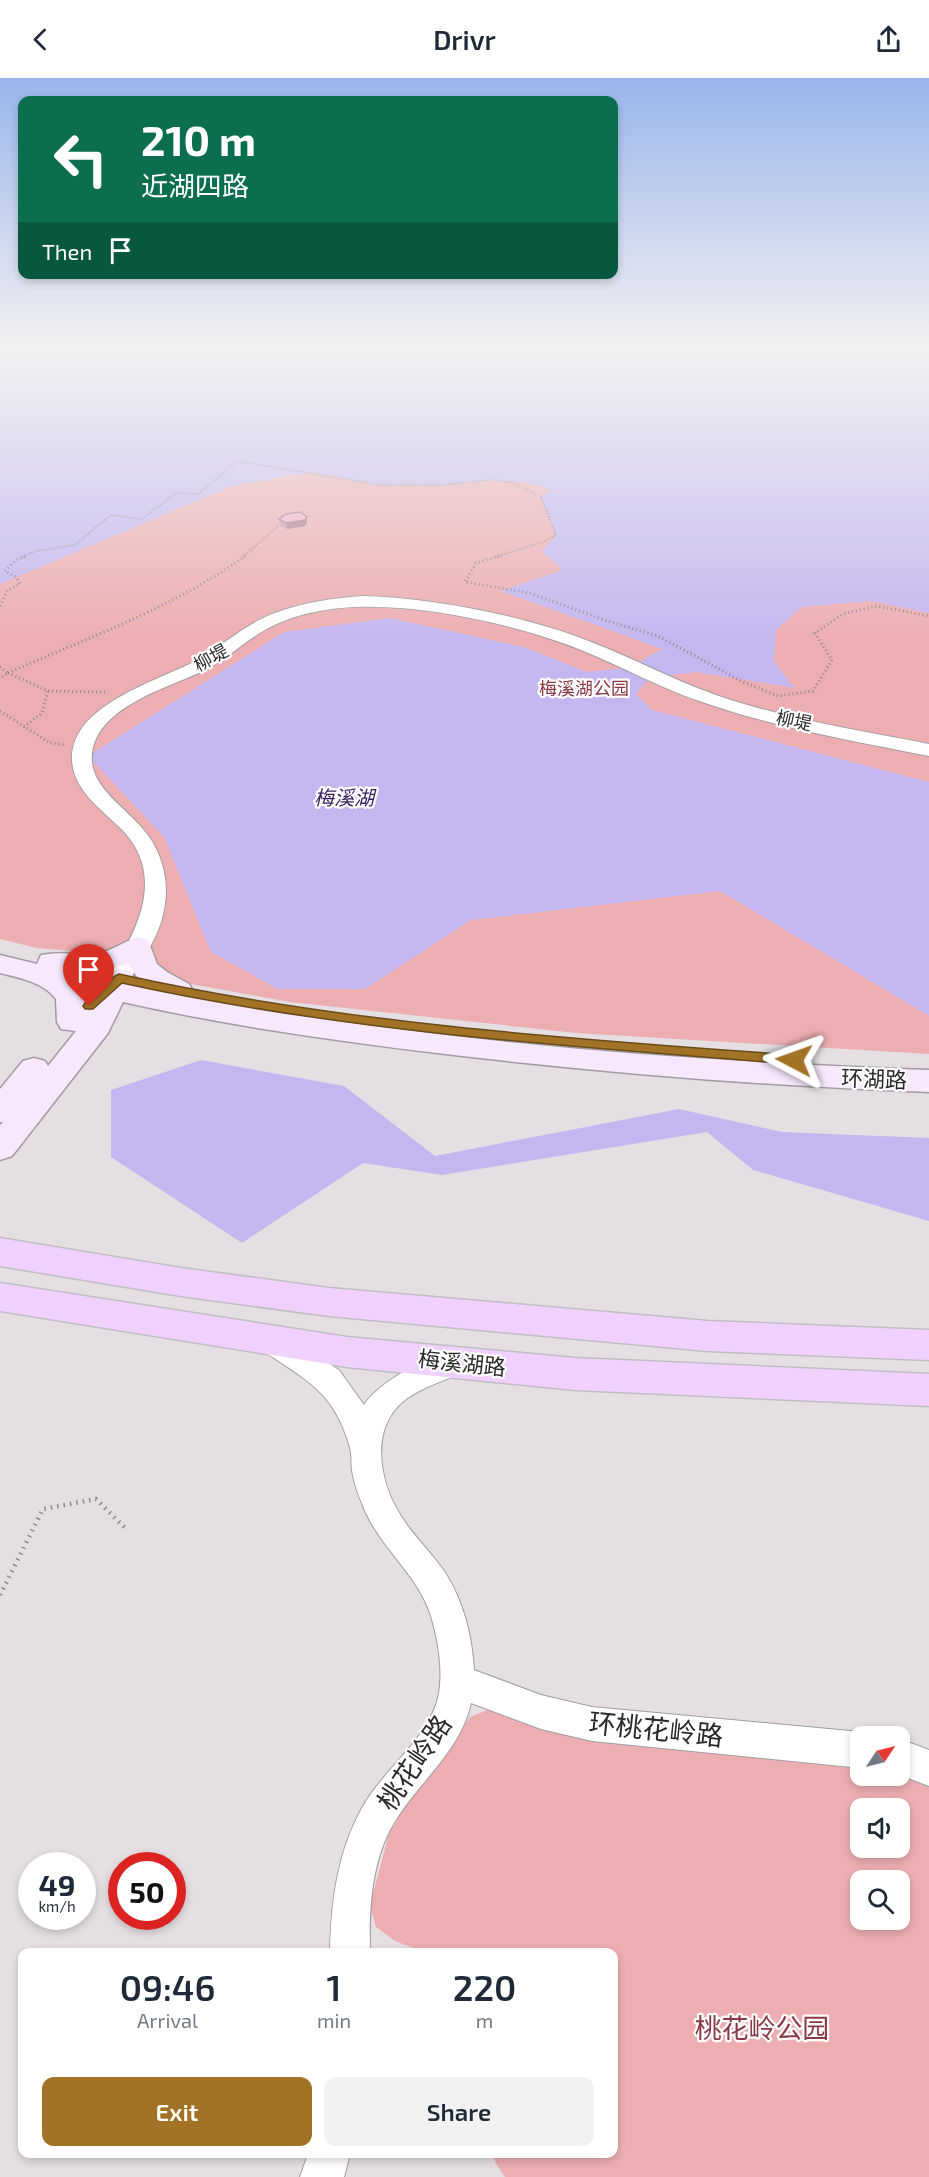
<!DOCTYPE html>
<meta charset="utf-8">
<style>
body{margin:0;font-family:"Exo 2","Noto Sans SC",sans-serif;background:#f2f2f3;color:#1f2937;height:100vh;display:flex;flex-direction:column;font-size:22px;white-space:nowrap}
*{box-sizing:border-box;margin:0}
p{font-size:20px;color:#747a83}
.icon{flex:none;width:33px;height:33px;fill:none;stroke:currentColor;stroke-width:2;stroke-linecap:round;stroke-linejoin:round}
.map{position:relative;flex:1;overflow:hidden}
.panel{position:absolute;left:18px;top:1870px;width:600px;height:210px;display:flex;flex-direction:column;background:#fff;border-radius:12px;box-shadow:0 3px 9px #0003}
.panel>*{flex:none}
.guide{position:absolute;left:18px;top:18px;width:600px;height:183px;border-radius:12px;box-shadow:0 3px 9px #0003;background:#0b6e4f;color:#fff;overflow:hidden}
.needle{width:39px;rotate:55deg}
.fabs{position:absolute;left:850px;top:1648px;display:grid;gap:12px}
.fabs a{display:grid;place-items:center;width:60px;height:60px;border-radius:12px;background:#fff;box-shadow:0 3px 9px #0003;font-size:30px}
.speed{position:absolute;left:18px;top:1774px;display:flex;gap:12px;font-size:30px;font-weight:700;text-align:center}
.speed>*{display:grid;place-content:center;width:78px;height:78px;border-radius:50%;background:#fff;box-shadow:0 3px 9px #0003;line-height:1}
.speed small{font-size:15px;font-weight:400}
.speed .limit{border:9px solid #d22;background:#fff;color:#111}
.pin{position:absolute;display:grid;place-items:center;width:51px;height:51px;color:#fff;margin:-62px -26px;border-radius:50% 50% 50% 0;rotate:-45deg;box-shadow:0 0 6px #0007}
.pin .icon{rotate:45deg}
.me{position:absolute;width:66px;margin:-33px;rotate:274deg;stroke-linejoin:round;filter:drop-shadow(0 0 4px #0008)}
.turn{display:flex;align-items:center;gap:21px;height:126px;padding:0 24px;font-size:27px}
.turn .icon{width:78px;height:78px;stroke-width:2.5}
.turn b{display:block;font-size:42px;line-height:51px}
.then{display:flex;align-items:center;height:57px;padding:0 24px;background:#0003;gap:12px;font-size:22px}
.eta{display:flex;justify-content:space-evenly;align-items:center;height:102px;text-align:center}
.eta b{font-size:36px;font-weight:600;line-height:42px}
.button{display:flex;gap:12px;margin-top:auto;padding:12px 24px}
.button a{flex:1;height:69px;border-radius:12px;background:#a27327;color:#fff;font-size:24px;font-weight:600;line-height:69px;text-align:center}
.button a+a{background:#f2f2f3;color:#1f2937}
header{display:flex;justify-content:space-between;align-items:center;height:78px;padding:0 24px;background:#fff;font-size:27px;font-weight:600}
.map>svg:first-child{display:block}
.green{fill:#edaeb1;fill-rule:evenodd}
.water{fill:#c4b7f0}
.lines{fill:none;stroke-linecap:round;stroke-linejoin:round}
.street-casing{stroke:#a19ca0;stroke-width:2}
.secondary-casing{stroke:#a19ca0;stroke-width:3}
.primary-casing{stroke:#bfbebf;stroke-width:3}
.path-far2{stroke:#8e898c;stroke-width:2;stroke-dasharray:1 2;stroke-linecap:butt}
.path-far1{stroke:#8e898c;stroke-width:3;stroke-dasharray:1 3;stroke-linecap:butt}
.path{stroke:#8e898c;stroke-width:4.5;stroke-dasharray:1.5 5;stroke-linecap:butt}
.street{fill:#fff;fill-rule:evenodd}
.secondary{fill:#f7e8fe;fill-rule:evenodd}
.primary{fill:#efd0fe;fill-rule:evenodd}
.wall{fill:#d19aaf}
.shaded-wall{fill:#aa7d8e}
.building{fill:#f3b3cb;stroke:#aa7d8e;stroke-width:1.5}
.route{fill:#a27327;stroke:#694b19;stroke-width:1.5}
.labels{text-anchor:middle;stroke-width:4.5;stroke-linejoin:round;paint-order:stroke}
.far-street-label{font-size:18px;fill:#2a282a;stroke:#fff}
.far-park-label{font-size:18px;fill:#893943;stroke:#fff}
.far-water-label{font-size:20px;font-style:italic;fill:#341d5e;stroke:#fff}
.street-label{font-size:22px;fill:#2a282a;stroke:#fff}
.near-street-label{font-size:27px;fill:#2a282a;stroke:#fff}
.near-park-label{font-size:27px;fill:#893943;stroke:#fff}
</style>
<header><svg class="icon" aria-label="back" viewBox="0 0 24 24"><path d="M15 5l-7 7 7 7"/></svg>Drivr<svg class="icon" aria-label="share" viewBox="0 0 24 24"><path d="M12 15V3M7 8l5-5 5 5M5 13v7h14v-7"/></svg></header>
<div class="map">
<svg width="929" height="2099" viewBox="0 0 929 2099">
<rect width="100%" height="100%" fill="#e5dfe3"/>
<path class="green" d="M0 269H929V976L576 955 290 924 185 905 113 872 95 875 37 870 0 861Z
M501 1630 665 1670 861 1691V1698H895L929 1705V2099H505L496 2086 493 2076H614V1875H426L395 1863 376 1849 370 1827 389 1756 418 1707 470 1639 485 1633ZM861 1731H900V1770H861ZM861 1803H900V1842H861Z"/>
<path class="water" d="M0 269H929V535L872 523 802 529 776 552 774 583 794 610 696 594 650 600 636 616 652 632 929 704V938L720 813 471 842 365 911H278L211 874 164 759 88 678 284 554 390 540 524 569 587 594 631 589 662 571 501 513 562 492 542 473 556 457 541 419 551 412 529 405 491 402 443 407H379L310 394 232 408 0 506Z
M201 982 344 1008 435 1078 679 1031 782 1054 929 1060V1143L753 1092 707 1054 442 1097 363 1085 242 1165 111 1079V1012Z"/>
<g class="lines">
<defs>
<path id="street" d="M364 518C434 520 526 538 591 564 633 580 673 602 716 617 785 641 858 652 929 666V678C854 663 778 650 705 625 662 611 623 589 581 572 511 544 389 517 315 534 298 537 281 543 265 552 243 564 225 583 201 594 168 609 110 626 95 663 80 703 120 724 142 750 162 772 170 803 164 832 159 859 142 883 127 905L119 907 111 905 107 900C133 860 164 807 130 761 122 750 111 742 101 732 87 719 73 703 72 682 70 625 163 602 201 580 226 565 247 545 275 535 304 524 334 520 364 518Z
M272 1252 282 1256 339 1292 364 1327C379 1303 441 1268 467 1277L472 1285 467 1293C446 1302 424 1308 405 1322 369 1350 379 1404 401 1438 414 1459 433 1476 446 1496 464 1525 472 1558 474 1592L541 1617 592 1629 861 1654 873 1659H861V1690L592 1663 541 1651 471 1625C460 1674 419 1703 394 1745 371 1783 369 1831 370 1875H330C331 1825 337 1775 362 1730 381 1695 419 1668 434 1632 446 1605 439 1565 431 1538 419 1499 383 1472 366 1435 360 1421 354 1407 352 1392 351 1385 352 1376 350 1370 335 1314 306 1302 262 1272L257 1264 262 1256Z
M900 1661 929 1672V1708L900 1697Z
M308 2076H350L344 2099H300Z"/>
<path id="secondary" d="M138 859 148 862 157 886 167 894 189 906 193 913 190 918C430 964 684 983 929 992V1014C767 1008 606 995 445 976 337 963 229 948 123 924L108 955 12 1078 0 1082V1047L3 1044H0V1011L23 983 34 980 45 983 48 988 76 953 61 951 57 944 56 921C43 904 20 900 0 895V877L37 886 41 877C59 873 79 877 98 875 113 873 124 863 138 859ZM128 886 140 903 149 910 131 907 134 900 130 893 119 891 108 893 104 901 74 894H96ZM84 916 96 918 89 933Z"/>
<path id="primary" d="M0 1160 181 1190 329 1210 708 1243 929 1252V1282L708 1273 329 1238 181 1218 0 1188Z
M0 1205 347 1259 575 1280 929 1296V1328L575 1312 347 1289 0 1233Z"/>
</defs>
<use href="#street" class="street-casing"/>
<use href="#secondary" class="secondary-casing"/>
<use href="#primary" class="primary-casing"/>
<path class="path-far2" d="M22 479 36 473 75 467 111 437 142 441 176 415 198 416 237 383 379 407H443L491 402 511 404 541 419 556 457 543 464 495 479
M243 479 279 447"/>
<path class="path-far1" d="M499 478 476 485 465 504 529 515 607 543 658 558 741 603 778 618 813 613 832 582 815 555 843 536 877 528 929 538
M0 528 8 512 20 506 16 499 5 493 16 482 26 478
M0 589 8 595 0 600
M8 595C89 559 173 530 245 478
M8 595 48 613 105 614
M0 633 50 665 65 667
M24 649 42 635 48 613"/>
<path class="path" d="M0 1517 43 1431 96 1421 126 1451"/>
<use href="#street" class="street"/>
<use href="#secondary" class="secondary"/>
<use href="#primary" class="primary"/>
</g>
<path class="wall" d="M279 441 307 445 305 448 287 451 279 447Z"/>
<path class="shaded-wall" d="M307 439V445L305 448 287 451 286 445Z"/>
<path class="building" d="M300 434 307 439 305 442 286 445 279 441 286 436Z"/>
<linearGradient id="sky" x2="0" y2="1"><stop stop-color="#99b5eb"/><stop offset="0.48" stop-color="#f3f1f2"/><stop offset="1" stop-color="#f3f1f2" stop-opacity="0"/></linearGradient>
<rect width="929" height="563" fill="url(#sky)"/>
<path class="route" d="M119 896C340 945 569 961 794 977L801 982 794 986C571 969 340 953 122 905L93 931H85L83 928 85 925 115 898Z"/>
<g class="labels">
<g class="far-street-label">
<text transform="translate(211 580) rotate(-29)" y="6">柳堤</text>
<text transform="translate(794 643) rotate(12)" y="6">柳堤</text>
</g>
<g class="far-park-label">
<text x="584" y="617">梅溪湖公园</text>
</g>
<g class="far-water-label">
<text x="344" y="727">梅溪湖</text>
</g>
<g class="street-label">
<text transform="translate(874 1001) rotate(2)" y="8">环湖路</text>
<text transform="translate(462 1285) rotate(6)" y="8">梅溪湖路</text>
</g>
<g class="near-street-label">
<text transform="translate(656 1652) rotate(6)" y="9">环桃花岭路</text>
<text transform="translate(415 1685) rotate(-56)" y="9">桃花岭路</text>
</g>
<g class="near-park-label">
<text x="762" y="1960">桃花岭公园</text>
</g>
</g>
</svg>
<div class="fabs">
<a><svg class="needle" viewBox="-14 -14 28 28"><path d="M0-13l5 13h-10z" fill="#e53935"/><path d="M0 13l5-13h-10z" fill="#747a83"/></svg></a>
<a><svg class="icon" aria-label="sound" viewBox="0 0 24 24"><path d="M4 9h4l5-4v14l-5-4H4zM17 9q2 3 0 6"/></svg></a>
<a><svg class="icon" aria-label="search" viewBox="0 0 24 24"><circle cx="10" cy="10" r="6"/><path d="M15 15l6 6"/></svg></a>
</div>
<div class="speed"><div>49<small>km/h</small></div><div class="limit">50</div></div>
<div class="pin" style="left:89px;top:928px;background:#d93025"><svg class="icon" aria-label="arrive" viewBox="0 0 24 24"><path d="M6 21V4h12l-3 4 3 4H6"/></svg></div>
<svg class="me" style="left:794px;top:982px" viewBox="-20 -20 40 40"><path d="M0-17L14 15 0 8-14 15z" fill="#a27327" stroke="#fff" stroke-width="4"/></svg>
<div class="guide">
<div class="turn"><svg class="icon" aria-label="left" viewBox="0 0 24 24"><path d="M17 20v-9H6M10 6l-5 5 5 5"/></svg><div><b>210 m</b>近湖四路</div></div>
<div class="then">Then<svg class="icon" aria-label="arrive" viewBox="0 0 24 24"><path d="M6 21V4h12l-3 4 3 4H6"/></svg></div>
</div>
<section class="panel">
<div class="eta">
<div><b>09:46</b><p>Arrival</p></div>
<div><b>1</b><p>min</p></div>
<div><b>220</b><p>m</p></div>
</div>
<div class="button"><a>Exit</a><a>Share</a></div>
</section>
</div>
